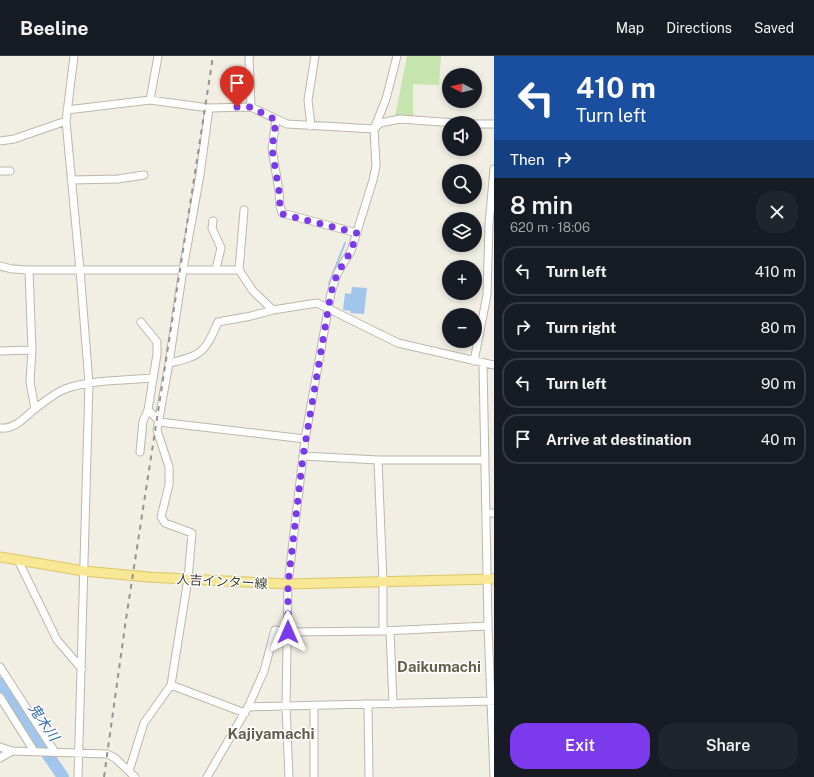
<!DOCTYPE html>
<meta charset="utf-8">
<style>
body{margin:0;font-family:"Public Sans","Noto Sans JP",sans-serif;background:#20242c;color:#f1f3f6;height:100vh;display:flex;flex-direction:column;font-size:15px;white-space:nowrap}
*{box-sizing:border-box;margin:0}
p{font-size:13px;color:#9ea1a6}
.icon{flex:none;width:22px;height:22px;fill:none;stroke:currentColor;stroke-width:2;stroke-linecap:round;stroke-linejoin:round}
.map{position:relative;flex:1;overflow:hidden}
.panel{display:flex;flex-direction:column;background:#171b24;width:320px}
.panel>*{flex:none}
.banner{background:#1a4fa0;color:#fff;overflow:hidden}
.needle{width:26px;rotate:277deg}
.controls{position:absolute;left:442px;top:12px;display:grid;gap:8px}
.controls a{display:grid;place-items:center;width:40px;height:40px;border-radius:50%;background:#171b24;box-shadow:0 2px 6px #0003;font-size:20px}
.pin{position:absolute;display:grid;place-items:center;width:34px;height:34px;color:#fff;margin:-41px -17px;border-radius:50% 50% 50% 0;rotate:-45deg;box-shadow:0 0 4px #0007}
.pin .icon{rotate:45deg}
.me{position:absolute;width:44px;margin:-22px;rotate:0deg;stroke-linejoin:round;filter:drop-shadow(0 0 3px #0008)}
.turn{display:flex;align-items:center;gap:14px;height:84px;padding:0 16px;font-size:18px}
.turn .icon{width:52px;height:52px;stroke-width:2.5}
.turn b{display:block;font-size:28px;line-height:34px}
.then{display:flex;align-items:center;height:38px;padding:0 16px;background:#0003;gap:8px;font-size:15px}
.round{display:grid;place-items:center;flex:none;width:42px;height:42px;border-radius:16px;background:#20242c}
.overview{display:flex;align-items:center;justify-content:space-between;height:68px;padding:0 16px}
h1{font-size:24px;font-weight:600;line-height:30px}
.primary-button{display:flex;gap:8px;margin-top:auto;padding:8px 16px}
.primary-button a{flex:1;height:46px;border-radius:16px;background:#7c3aed;color:#fff;font-size:16px;font-weight:600;line-height:46px;text-align:center}
.primary-button a+a{background:#20242c;color:#f1f3f6}
ul{padding:0;list-style:none}
li{display:flex;align-items:center;gap:12px;height:50px;margin:0 8px 6px;padding:0 8px;border:2px solid #363941;border-radius:16px}
li div{flex:1}
li b{display:block;font-size:15px}
li em{font-style:normal}
header{display:flex;align-items:center;gap:24px;box-sizing:border-box;height:56px;padding:0 20px;background:#171b24;border-bottom:1px solid #363941}
header strong{font-size:19px}
nav{display:flex;gap:22px;margin-inline-start:auto;font-size:14px}
main{display:flex;flex:1;min-height:0}
.map>svg:first-child{display:block}
.green{fill:#c5e4ae}
.water{fill:#a2c5eb}
.lines{fill:none;stroke-linecap:round;stroke-linejoin:round}
.stream{stroke:#a2c5eb;stroke-width:2}
.river{stroke:#a2c5eb;stroke-width:12}
.minor-casing{stroke:#bcb7a7;stroke-width:9}
.major-casing{stroke:#dcc766;stroke-width:11}
.minor{stroke:#fff;stroke-width:7}
.major{stroke:#f8e895;stroke-width:9}
.rail{stroke:#939393;stroke-width:2;stroke-dasharray:5 5;stroke-linecap:butt}
.route{stroke:#7c3aed;stroke-width:7;stroke-dasharray:0 12.6}
.labels{text-anchor:middle;stroke-width:3;stroke-linejoin:round;paint-order:stroke}
.street-label{font-size:13px;fill:#423f34;stroke:#fff}
.water-label{font-size:14px;font-style:italic;fill:#3469a8;stroke:#fff}
.quarter-label{font-size:15px;font-weight:bold;fill:#655e4c;stroke:#fff}
</style>
<header>
<strong>Beeline</strong>
<nav><a>Map</a><a>Directions</a><a>Saved</a></nav>
</header>
<main>
<div class="map">
<svg width="494" height="721" viewBox="0 0 494 721">
<rect width="100%" height="100%" fill="#f1eee4"/>
<path class="green" d="M407 0H441L439 29 413 28V60L415 61 395 60Z"/>
<path class="water" d="M352 231 367 232 364 258 350 257 351 255 343 254 345 237 351 238Z"/>
<g class="lines">
<path class="stream" d="M329 228 345 187"/>
<path class="river" d="M0 627 17 654 63 721"/>
<defs>
<path id="minor" d="M74 0 66 65 80 214 89 327 78 721
M250 0 249 3 251 51
M150 44 158 0
M67 54 150 44 209 52 251 51 287 68 374 73 386 43 397 0
M276 64 272 93 279 135 280 150 282 157 357 177
M475 68H494
M311 70 308 44 315 0
M0 85 14 83 66 65
M0 115H10
M71 124 118 123 144 119
M213 165 212 172 221 192 216 213
M0 210 12 213 29 214H239L244 154
M29 214 32 294
M239 214 253 235 273 254
M141 266 157 286V298L148 354C152 358 156 361 159 366L305 383
M0 295 32 294 30 326 35 353
M474 305 487 239 489 168 494 113
M169 307C202 300 205 296 218 266L251 260 273 254 317 247 398 287 494 309
M483 307 488 570 494 721
M0 372C15 374 26 360 36 352 45 345 55 337 65 333 87 324 128 324 153 322
M140 396 143 365 148 354
M303 400 378 404H485
M378 404 383 526V575
M486 457H494
M18 504 57 584 82 613
M390 575 393 648
M0 611 55 696
M171 629 245 657
M0 641 34 695
M368 648 369 721
M248 651 494 645
M0 691 12 695 107 698 115 702 135 721
M0 702 12 695
M129 715 144 667 171 629 188 523 192 477 165 467 161 461 169 429V411L157 374 169 307 183 213 200 119 209 52
M207 721 248 651 264 615 275 574 288 576 383 575 488 570
M289 721 286 650 288 528 305 383 331 237 337 218 351 195 373 124 376 110 374 73 380 67 400 63 456 67
M314 721V650"/>
<path id="major" d="M0 501 84 515 148 521 288 528 494 523"/>
</defs>
<use href="#minor" class="minor-casing"/>
<use href="#major" class="major-casing"/>
<use href="#minor" class="minor"/>
<use href="#major" class="major"/>
<path class="rail" d="M104 721 126 563 213 0"/>
</g>
<g class="lines">
<path class="route" d="M237 51H251L276 64 272 93 279 135 280 150 282 158 357 177 351 195 337 218 331 237 303 400 288 528V576"/>
</g>
<g class="labels">
<g class="street-label">
<text transform="translate(222 525) rotate(3)" y="5">人吉インター線</text>
</g>
<g class="water-label">
<text transform="translate(44 666) rotate(56)" y="5">鬼木川</text>
</g>
<g class="quarter-label">
<text x="439" y="616">Daikumachi</text>
<text x="271" y="683">Kajiyamachi</text>
</g>
</g>
</svg>
<div class="controls">
<a><svg class="needle" viewBox="-14 -14 28 28"><path d="M0-13l5 13h-10z" fill="#e53935"/><path d="M0 13l5-13h-10z" fill="#9ea1a6"/></svg></a>
<a><svg class="icon" aria-label="sound" viewBox="0 0 24 24"><path d="M4 9h4l5-4v14l-5-4H4zM17 9q2 3 0 6"/></svg></a>
<a><svg class="icon" aria-label="search" viewBox="0 0 24 24"><circle cx="10" cy="10" r="6"/><path d="M15 15l6 6"/></svg></a>
<a><svg class="icon" aria-label="layers" viewBox="0 0 24 24"><path d="M12 4l9 5-9 5-9-5zM3 14l9 5 9-5"/></svg></a>
<a>+</a>
<a>−</a>
</div>
<div class="pin" style="left:237px;top:51px;background:#d93025"><svg class="icon" aria-label="arrive" viewBox="0 0 24 24"><path d="M6 21V4h12l-3 4 3 4H6"/></svg></div>
<svg class="me" style="left:288px;top:576px" viewBox="-20 -20 40 40"><path d="M0-17L14 15 0 8-14 15z" fill="#7c3aed" stroke="#fff" stroke-width="4"/></svg>
</div>
<section class="panel">
<div class="banner">
<div class="turn"><svg class="icon" aria-label="left" viewBox="0 0 24 24"><path d="M17 20v-9H6M10 6l-5 5 5 5"/></svg><div><b>410 m</b>Turn left</div></div>
<div class="then">Then<svg class="icon" aria-label="right" viewBox="0 0 24 24"><path d="M7 20v-9h11M14 6l5 5-5 5"/></svg></div>
</div>
<div class="overview"><div><h1>8 min</h1><p>620 m · 18:06</p></div><a class="round"><svg class="icon" aria-label="close" viewBox="0 0 24 24"><path d="M6 6l12 12M18 6L6 18"/></svg></a></div>
<ul>
<li><svg class="icon" aria-label="left" viewBox="0 0 24 24"><path d="M17 20v-9H6M10 6l-5 5 5 5"/></svg><div><b>Turn left</b></div><em>410 m</em></li>
<li><svg class="icon" aria-label="right" viewBox="0 0 24 24"><path d="M7 20v-9h11M14 6l5 5-5 5"/></svg><div><b>Turn right</b></div><em>80 m</em></li>
<li><svg class="icon" aria-label="left" viewBox="0 0 24 24"><path d="M17 20v-9H6M10 6l-5 5 5 5"/></svg><div><b>Turn left</b></div><em>90 m</em></li>
<li><svg class="icon" aria-label="arrive" viewBox="0 0 24 24"><path d="M6 21V4h12l-3 4 3 4H6"/></svg><div><b>Arrive at destination</b></div><em>40 m</em></li>
</ul>
<div class="primary-button"><a>Exit</a><a>Share</a></div>
</section>
</main>
